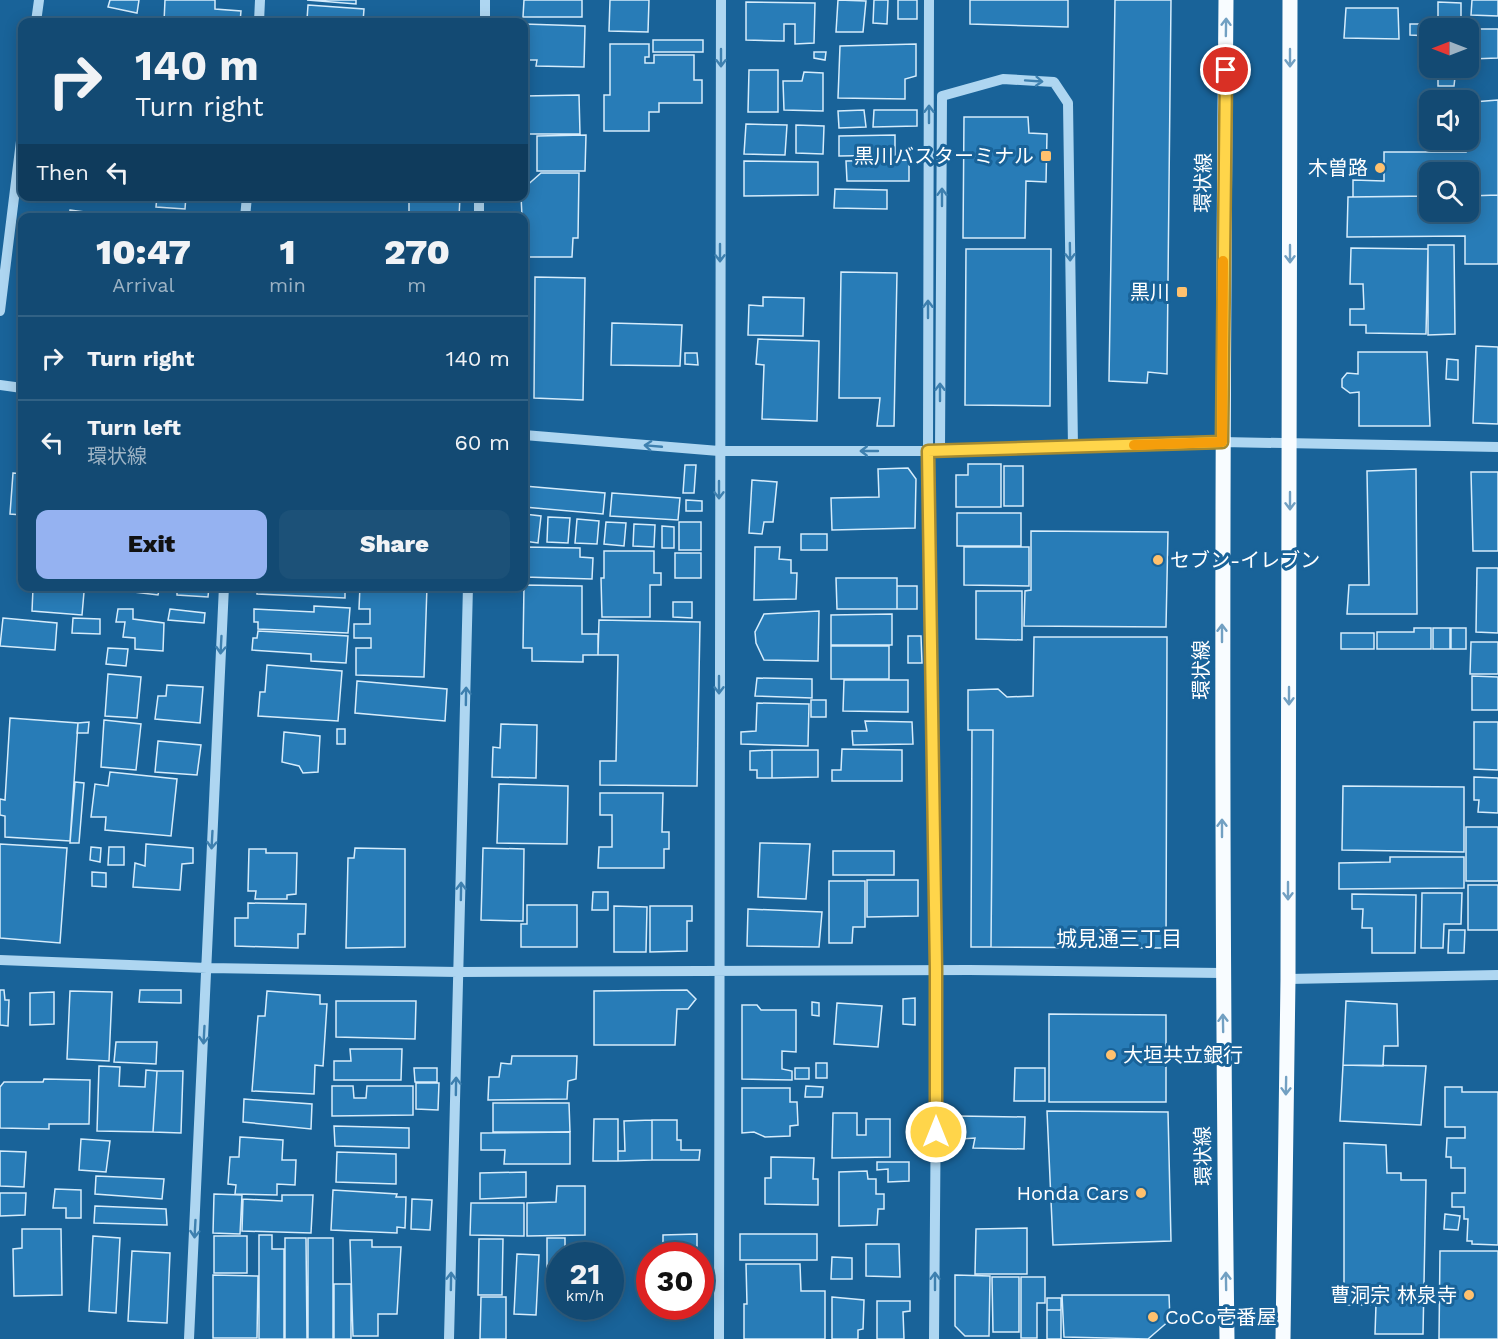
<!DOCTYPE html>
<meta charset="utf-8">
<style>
body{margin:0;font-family:"Work Sans","Noto Sans JP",sans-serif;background:#1c5178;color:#f1f3f6;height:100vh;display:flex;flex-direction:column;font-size:22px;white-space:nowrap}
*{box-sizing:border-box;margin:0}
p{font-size:20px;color:#9db3c4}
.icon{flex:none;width:33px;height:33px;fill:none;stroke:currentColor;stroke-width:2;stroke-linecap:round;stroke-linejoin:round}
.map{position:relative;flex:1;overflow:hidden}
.sheet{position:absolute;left:18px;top:213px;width:510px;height:378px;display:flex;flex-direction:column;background:#134a73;border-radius:12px;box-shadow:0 3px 15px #0003,0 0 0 2px #326285}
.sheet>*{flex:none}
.top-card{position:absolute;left:18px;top:18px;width:510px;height:183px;border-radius:12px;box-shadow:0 3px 15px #0003,0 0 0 2px #326285;background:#134a73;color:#f1f3f6;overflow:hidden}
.needle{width:39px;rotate:270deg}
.tools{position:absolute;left:1419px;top:18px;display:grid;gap:12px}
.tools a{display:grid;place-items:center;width:60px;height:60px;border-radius:12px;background:#134a73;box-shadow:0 3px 15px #0003,0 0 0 2px #326285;font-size:30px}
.speed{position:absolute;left:546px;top:1242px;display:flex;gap:12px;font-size:30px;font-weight:700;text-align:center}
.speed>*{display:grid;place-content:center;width:78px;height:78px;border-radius:50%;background:#134a73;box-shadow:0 3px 15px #0003,0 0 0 2px #326285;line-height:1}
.speed small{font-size:15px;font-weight:400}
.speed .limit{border:9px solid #d22;background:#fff;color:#111}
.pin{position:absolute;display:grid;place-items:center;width:51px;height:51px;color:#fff;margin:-26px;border:3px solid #fff;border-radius:50%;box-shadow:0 2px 6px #0007}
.me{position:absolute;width:66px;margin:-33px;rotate:0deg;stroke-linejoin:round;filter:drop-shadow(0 0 4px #0008)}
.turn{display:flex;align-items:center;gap:21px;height:126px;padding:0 18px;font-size:27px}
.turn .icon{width:78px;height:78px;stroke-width:2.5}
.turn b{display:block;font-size:42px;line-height:51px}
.then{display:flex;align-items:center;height:57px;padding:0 18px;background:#0003;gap:12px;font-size:22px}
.eta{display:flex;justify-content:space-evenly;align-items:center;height:102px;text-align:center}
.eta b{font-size:36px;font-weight:800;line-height:42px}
.action{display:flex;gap:12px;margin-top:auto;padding:12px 18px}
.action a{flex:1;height:69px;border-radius:12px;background:#95b2f1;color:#111;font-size:24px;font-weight:800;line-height:69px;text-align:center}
.action a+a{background:#1c5178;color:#f1f3f6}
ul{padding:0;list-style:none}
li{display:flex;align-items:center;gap:18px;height:84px;padding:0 18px;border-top:2px solid #326285}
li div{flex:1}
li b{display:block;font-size:22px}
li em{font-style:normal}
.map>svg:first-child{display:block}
.building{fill:#287cb7;stroke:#d5ecfc;stroke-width:1.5}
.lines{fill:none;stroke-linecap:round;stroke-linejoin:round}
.minor{stroke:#aed6f1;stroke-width:10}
.major{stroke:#f8fcff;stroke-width:15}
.oneway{stroke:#72a0c2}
.oneway2{stroke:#3e80af}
.route-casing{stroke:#a68a30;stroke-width:15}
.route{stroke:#ffd54a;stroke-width:10}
.slow{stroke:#f59e0b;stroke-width:10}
.poi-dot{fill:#ffc16e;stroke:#196399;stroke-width:2}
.labels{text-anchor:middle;stroke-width:6;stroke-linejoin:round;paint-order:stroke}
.poi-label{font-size:20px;fill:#fff;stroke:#196399;text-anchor:end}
.street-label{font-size:20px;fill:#fff;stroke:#196399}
.neighbourhood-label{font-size:21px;fill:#fff;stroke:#196399}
</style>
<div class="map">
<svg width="1498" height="1339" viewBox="0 0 1498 1339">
<rect width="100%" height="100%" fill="#196399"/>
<path class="building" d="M110 0H139L137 13 108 7Z
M165 0H215V9L241 11 240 22H164Z
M307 0H356V4Z
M524 0H582V17H523Z
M610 0H649L648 32 609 31Z
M838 0 866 1 863 32H836Z
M874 0H888L887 24 873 23Z
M898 0H917V19H898Z
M970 0H1068V27L970 24Z
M1115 0H1171L1167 374 1148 372 1147 383 1109 381Z
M1472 0H1498V16L1471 15Z
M746 2 815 3 814 43 795 44V24H784V41L746 40Z
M1438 2 1461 3V28H1438Z
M308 5 364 9 363 22H295V19L307 20Z
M1346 8H1398L1399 39 1344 38Z
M524 24 585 26 584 67 536 66 537 60H524Z
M1410 24H1431L1430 36 1410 35Z
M1470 29H1498V58L1471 59Z
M653 40H703V52H653Z
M610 44H649V57H645V63H654V55H694V80H702V103H659V112H649V131H604V95H610Z
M916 44V76L905 79V99L838 98 840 46Z
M814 52H826L825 60 814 58Z
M749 70H778V112H748Z
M804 72 823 73V111L784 110 783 81H802Z
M1438 77H1455L1454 86H1438Z
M579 95 580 134H524V96Z
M1498 100V195L1468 196V172H1430V196L1353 197V180L1384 181V152H1466L1465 140 1474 137 1473 102Z
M864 110 866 127 839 128 838 111Z
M874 110H917V126L873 127Z
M964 117H1028L1029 133 1047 134 1046 182 1026 181 1025 238H963Z
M746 124 787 125 785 155 744 154Z
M796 125 824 126 823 154 796 153Z
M586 135 585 171H537V136Z
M895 135V155L839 156V136Z
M909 160V181H847L846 161Z
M744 161 818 162V195L744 196Z
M541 173H579L578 238H573L572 257H524L521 196H524V188Z
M835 189 887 190V209L834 208Z
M1498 195V264H1465V236L1347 237 1348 197 1430 196V212H1468V196Z
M157 196H186L185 209 156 207Z
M409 196H460L459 218H409Z
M70 210 122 217 69 218Z
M1428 245H1454L1455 334 1428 335Z
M1351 248 1428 249 1426 334 1366 333V325H1350V309H1364L1363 284H1350Z
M966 249H1051L1050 406 965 405Z
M841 272 897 273 894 426H877L880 398H839Z
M535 277 585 278 583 400 534 398Z
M763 297 804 298 803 336 748 335 749 305 763 306Z
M612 323 682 325 680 366 611 365Z
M758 339 819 341 817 421 762 419 764 365 756 364Z
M1476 346 1498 347V424L1473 423Z
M1358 352H1427L1430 426H1359V392L1350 393 1342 387V379L1347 373 1358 374Z
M685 353H697L698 365 685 364Z
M1447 359 1458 360V380L1446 379Z
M968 464H1001V507H956V475H968Z
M685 465H696L694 493H683Z
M1004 466H1023V506H1004Z
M908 468 916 479 915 528 832 530 831 498 879 497 878 469Z
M1416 469 1417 614H1347L1349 585H1369L1367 471Z
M1471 472H1498V551H1473Z
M13 473 22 474V515L10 514Z
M752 480 777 482 773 522H764L762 534 749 533Z
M524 486 605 493 603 514 524 507Z
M612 493 680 498 678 520 610 516Z
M686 500 702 501V511H686Z
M957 513H1021V546H957Z
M524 514 541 516 538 543 524 541Z
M548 517 570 518 568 543 547 542Z
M577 519 599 521 597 544 575 543Z
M606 522 626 523 624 546 604 544Z
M679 522H701V550H679Z
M634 524 655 525 654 547 633 546Z
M662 526 674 527V548H662Z
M1031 531 1168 532 1166 627 1024 626 1025 591 1031 590Z
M801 534H827V550H801Z
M524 547 580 548V557L593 558 592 579 524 577Z
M755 547H780L779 559 791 560V573H797L796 599 754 600Z
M964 547H1029V586L964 585Z
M604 551H654V573H661V585H650V617H602L601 578H604Z
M675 553H701V578H675Z
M1477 568H1498V633L1476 632Z
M836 578H897V609H837Z
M524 585 582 586V634H598V655H583V662L532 661V648H523Z
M127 586H160L158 595 126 591Z
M177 586H209L208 597 177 595Z
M257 586H345V598L257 594Z
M360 586H427L424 677 356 675V648H371V638H354V624H370V609H359Z
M897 586H917V609H897Z
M33 588 84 592 82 615 32 611Z
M976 591H1022V640L976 639Z
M673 602H692V618L673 617Z
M314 606 350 608 348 633 258 629V622H254V609L314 612Z
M118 609H133V619L164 623 163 651 135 649V638L123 637 125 622H116Z
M170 609 205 613 204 623 168 620Z
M819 611 818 661 764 660 756 643 755 632 764 614Z
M892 614V645H831V615Z
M3 618 57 623 55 650 0 646Z
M73 618 100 619V634L72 633Z
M599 620 700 622 697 786 600 785V761H616L618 655H598Z
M1414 628H1431V649H1377V632H1414Z
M1433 628H1450V649H1433Z
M1451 628H1466V649H1451Z
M258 631 348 636 346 663 311 661V654L252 650 253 638H257Z
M1341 633H1374V649H1341Z
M908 636H921L922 663H908Z
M1034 637H1167L1166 948 991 947 993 730H968V690L998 689 1007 697 1033 696Z
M1471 642H1498V674H1470Z
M831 646H889V679H831Z
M108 648 128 649 126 666 106 664Z
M267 665 342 671 338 721 258 716 260 692H265Z
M108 674 141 677 137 718 105 716Z
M1472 676 1498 677V710H1472Z
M757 678 812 679V698L755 696Z
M844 680H908V712L843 711Z
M357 681 447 689 445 721 355 713Z
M167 685 203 687 200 723 155 719 158 696H166Z
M811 700H826V717H811Z
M757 703 809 704 808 746 741 744V732L756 731Z
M10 718 78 723 70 841 5 837V816L0 815V799L5 800Z
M104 720 141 724 136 770 101 767Z
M865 721 912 722 913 744 853 745 852 731H867Z
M89 722 88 733H77L78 723Z
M1474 722H1498V770L1474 769Z
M501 724 537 725 536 778 492 777 493 747 500 748Z
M337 729H345V744H337Z
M972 730H993L991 947H971Z
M284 732 320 736 318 772 303 773 299 766 282 762Z
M158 741 201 745 197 775 155 772Z
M842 749 902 750V781H832V770H841Z
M772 750V778H757V770H750V751Z
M772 750H818V777L772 778Z
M110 772 177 779 171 836 105 830 106 817H91L95 784 108 786Z
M1474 777 1498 778V813L1478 812 1479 800H1474Z
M75 782 84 783 79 843H70Z
M499 784 568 786 567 844 497 843Z
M1343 786 1464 787V852L1342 850Z
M600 793H663L662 832H669V849H664V868H598L599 847H612V815H600Z
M1466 827H1498V881H1466Z
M760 843 810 844 806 899 758 897Z
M0 844 67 848 60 943 0 938Z
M146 844 193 848V863L182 864 180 890 133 887 135 863 145 866Z
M91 847 101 848 100 862 90 860Z
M109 847H124V865H108Z
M355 848 405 849V947L346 948 348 858H354Z
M483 848 524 849 523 921 481 920Z
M249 849H266V853H297L296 894 287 895V899H255L256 891H248Z
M833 851H894V875H833Z
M1390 857H1464V888L1339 889V863L1390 862Z
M92 872 106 873V887L92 886Z
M867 880H918V916L867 917Z
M829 881H865V927H853L852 943H829Z
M1468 885H1498V930H1468Z
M593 892H608V910H592Z
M1422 893H1462L1461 924H1444L1443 948H1421Z
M1352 894 1416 895 1415 953H1372V928H1362L1363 909H1352Z
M248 903 306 904 305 934H298V948L235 946V918H248Z
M527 905H577V947H521V924H527Z
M614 906 647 907 646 952H614Z
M650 906H692V921H687V951L650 952Z
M748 909 822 912 819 947 747 946Z
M1449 930H1465L1464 953H1448Z
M0 990H4L5 1000H9L8 1026 0 1025Z
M140 990H181V1003L139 1002Z
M687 990 696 999 688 1009H677L675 1045H594V991Z
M70 991 112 992 109 1061 67 1059Z
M267 991 320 995V1004H327L323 1066 315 1065 314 1094 252 1091 258 1016H265Z
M54 992V1024L30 1025V993Z
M915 998V1025L903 1024V999Z
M336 1001H416L415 1039 336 1037Z
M1346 1001 1397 1004 1398 1046H1384L1383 1066 1343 1065Z
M812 1002 819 1003V1016L812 1015Z
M837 1003 882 1006 878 1047 834 1044Z
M742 1005H757L761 1010H796V1052L782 1051V1069L792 1071V1080L742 1079Z
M1049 1014 1166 1015V1102H1049Z
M116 1042H157L156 1064 114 1062Z
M350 1049H402L401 1080H334V1061H351Z
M512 1056H577L576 1079 568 1081 567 1099 488 1100 489 1077H499L501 1063 511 1064Z
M816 1063H827V1078H816Z
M1343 1065 1426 1066 1421 1125 1340 1121Z
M99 1066 120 1067 119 1086 145 1087 146 1070 157 1071 153 1132 97 1131Z
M414 1068H437V1082H415Z
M795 1068H809V1079H795Z
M1015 1068H1045V1101H1014Z
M157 1071H183L181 1133 153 1132Z
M44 1079 90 1080 89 1124H49V1129L0 1128V1087L4 1082H43Z
M416 1083H439L438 1110 416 1109Z
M332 1086H353L354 1098H366L367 1086H413V1115L332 1116Z
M806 1086 823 1087 822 1097H805Z
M1445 1087H1462V1092H1498V1245L1472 1244V1241H1467L1468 1219H1464V1207H1452V1193H1465V1168H1451V1157H1446L1447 1138H1465V1127H1445Z
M742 1088H790V1102H797L798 1125 790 1126V1136L765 1137 754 1132 742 1133Z
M244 1099 312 1104 311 1129 243 1122Z
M493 1103H569L570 1132H493Z
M1047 1111 1168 1112 1171 1241 1053 1245Z
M833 1113H857V1135H866V1119H890V1157L832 1158Z
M959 1116 1025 1117 1024 1149 973 1148 975 1138 960 1139Z
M594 1119H618V1161H593Z
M652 1120V1160L618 1161V1151H625L624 1121Z
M652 1120H677V1140H681V1150H700L699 1160H652Z
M334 1126 409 1128V1148L335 1146Z
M570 1132V1164H504L505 1150H481V1133Z
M240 1137 283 1140 282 1160H296L295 1185 277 1184V1195L235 1194 236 1185 228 1184 230 1157H239Z
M81 1139 110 1141 106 1172 79 1170Z
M1344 1143 1386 1145 1387 1173H1401V1180H1426L1423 1334H1375L1376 1305H1344Z
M0 1151 26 1152 24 1187 0 1186Z
M337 1152 396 1154V1184L336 1182Z
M771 1157 814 1158 813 1179H818V1205L765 1204V1178H771Z
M877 1162H909V1181L888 1182V1169L877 1170Z
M867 1171 868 1179H876V1194H884V1209H878L877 1225 839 1226V1172Z
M526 1172V1197L480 1199V1173Z
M96 1176 164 1179 162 1199 95 1194Z
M557 1186H585V1235L527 1236V1203L556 1202Z
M55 1189 81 1190V1218H66V1208H53Z
M333 1190 397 1194 396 1197H406L405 1228 397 1227V1233L331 1230Z
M0 1193H26L25 1215 0 1216Z
M214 1194 242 1195 240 1234 213 1233Z
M282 1195H313L311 1233 242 1231 243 1199 282 1201Z
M412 1199 432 1200 430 1230 411 1229Z
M471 1203H524V1236L470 1235Z
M95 1206 166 1209 167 1225 94 1223Z
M1445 1214 1460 1216 1458 1230 1444 1229Z
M1027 1228V1274H975L976 1229Z
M22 1229H61L62 1295 14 1296 13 1249 22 1248Z
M697 1234V1256H663V1235Z
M740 1234H817V1260H740Z
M259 1235H272V1249H284V1339H259Z
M93 1236 120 1238 116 1313 89 1311Z
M214 1236H247V1273H214Z
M285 1238H306L307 1339H285Z
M308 1238H333V1339H308Z
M547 1238H565V1256H560V1273L547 1272Z
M479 1239H503L502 1295H478Z
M350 1240H372V1247H401L397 1314H378V1336H353Z
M866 1244H899L900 1277 866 1276Z
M132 1251 170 1253 167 1323 128 1321Z
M1440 1251H1498V1339H1439Z
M517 1254 539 1255 536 1315 514 1314Z
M832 1257 852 1258V1279H831Z
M746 1264H800L801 1291H825V1339H744V1304H747Z
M213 1275 258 1276 257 1338H213Z
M955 1275 990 1276 989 1336H965L955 1326Z
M992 1277H1019V1332H993Z
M1021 1277H1045V1303H1037V1338H1021Z
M334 1284H351V1339H334Z
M1062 1295H1169L1170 1320 1148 1339 1064 1337Z
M481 1297H506V1339H480Z
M832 1297 864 1300 863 1329 858 1330V1339H832Z
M1047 1298H1061V1310H1047Z
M877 1301H910V1311L903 1312 904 1339H877Z
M1047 1310H1061V1339H1047Z"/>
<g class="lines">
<path class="minor" d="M929 0 928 451 937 970 934 1339
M36 22 39 0
M259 22 260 0
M485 22V0
M245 218 247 196
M479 218V196
M0 311 22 133
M0 385 22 388
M524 435 719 451H928L1222 442 1498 447
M940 451 942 96 1003 79 1054 82 1068 103 1073 447
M0 960 207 968 458 972 969 970 1222 973
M1288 979 1498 975
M189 1339 224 586
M449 1339 468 586
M719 1339 721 0"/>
<path class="major" d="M1226 0C1222 446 1221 893 1227 1339
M1283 1339 1288 979 1290 0"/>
</g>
<defs><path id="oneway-shaft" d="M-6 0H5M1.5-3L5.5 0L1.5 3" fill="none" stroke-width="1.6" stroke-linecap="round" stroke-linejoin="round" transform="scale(1.5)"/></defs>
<g class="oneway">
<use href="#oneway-shaft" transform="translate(1226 27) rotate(-89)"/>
<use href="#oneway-shaft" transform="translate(1290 58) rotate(90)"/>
<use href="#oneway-shaft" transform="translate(1290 254) rotate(90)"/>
<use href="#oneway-shaft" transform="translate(1290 501) rotate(90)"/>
<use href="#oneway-shaft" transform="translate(1222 633) rotate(-90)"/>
<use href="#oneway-shaft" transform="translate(1289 696) rotate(90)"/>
<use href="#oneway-shaft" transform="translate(1222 828) rotate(-90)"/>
<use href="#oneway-shaft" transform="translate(1288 891) rotate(90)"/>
<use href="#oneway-shaft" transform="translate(1223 1023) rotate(-91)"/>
<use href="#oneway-shaft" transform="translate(1286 1086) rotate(91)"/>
<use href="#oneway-shaft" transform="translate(1226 1281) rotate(-91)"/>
</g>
<g class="oneway2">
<use href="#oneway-shaft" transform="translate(721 58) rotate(90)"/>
<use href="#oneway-shaft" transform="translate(1034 81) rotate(4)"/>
<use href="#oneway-shaft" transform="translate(929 114) rotate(-90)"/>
<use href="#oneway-shaft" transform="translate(942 197) rotate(-90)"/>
<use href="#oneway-shaft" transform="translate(1070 252) rotate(89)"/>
<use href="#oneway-shaft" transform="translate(720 253) rotate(90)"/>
<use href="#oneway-shaft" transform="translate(928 309) rotate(-90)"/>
<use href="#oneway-shaft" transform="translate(940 392) rotate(-90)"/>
<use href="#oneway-shaft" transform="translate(653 446) rotate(-175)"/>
<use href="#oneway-shaft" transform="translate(869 451) rotate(180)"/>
<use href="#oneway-shaft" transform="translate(719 490) rotate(90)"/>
<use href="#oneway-shaft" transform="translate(221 645) rotate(93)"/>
<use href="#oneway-shaft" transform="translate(719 685) rotate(90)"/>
<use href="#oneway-shaft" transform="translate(466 696) rotate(-89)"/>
<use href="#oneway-shaft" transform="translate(212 840) rotate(93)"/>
<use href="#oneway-shaft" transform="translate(461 891) rotate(-89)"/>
<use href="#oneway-shaft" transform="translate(204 1035) rotate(93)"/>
<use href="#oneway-shaft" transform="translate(456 1086) rotate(-89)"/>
<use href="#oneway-shaft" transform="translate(195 1229) rotate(93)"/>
<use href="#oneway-shaft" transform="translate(451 1281) rotate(-89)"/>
<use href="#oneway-shaft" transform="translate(935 1281) rotate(-90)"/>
</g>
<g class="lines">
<defs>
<path id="route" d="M936 1132V970L928 451 1222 442 1226 70"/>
</defs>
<use href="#route" class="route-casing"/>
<use href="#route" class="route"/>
<path class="slow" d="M1134 445 1222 442 1223 261"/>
</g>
<g class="poi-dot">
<rect x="1040" y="150" width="12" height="12" rx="3"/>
<circle cx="1380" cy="168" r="6"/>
<rect x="1176" y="286" width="12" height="12" rx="3"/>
<circle cx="1158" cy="560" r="6"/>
<circle cx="1111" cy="1055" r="6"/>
<circle cx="1141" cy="1193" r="6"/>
<circle cx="1469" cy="1295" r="6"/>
<circle cx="1153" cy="1317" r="6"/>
</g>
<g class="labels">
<g class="poi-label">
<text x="1034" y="163">黒川バスターミナル</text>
<text x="1368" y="175">木曽路</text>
<text x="1170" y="299">黒川</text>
<text x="1170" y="567" text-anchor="start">セブン-イレブン</text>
<text x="1123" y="1062" text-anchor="start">大垣共立銀行</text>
<text x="1129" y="1200">Honda Cars</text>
<text x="1457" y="1302">曹洞宗 林泉寺</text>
<text x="1165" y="1324" text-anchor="start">CoCo壱番屋</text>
</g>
<g class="street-label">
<text transform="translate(1203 183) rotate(-89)" y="7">環状線</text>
<text transform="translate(1201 670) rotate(-90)" y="7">環状線</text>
<text transform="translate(1203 1156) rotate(-91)" y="7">環状線</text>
</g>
<g class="neighbourhood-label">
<text x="1119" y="946">城見通三丁目</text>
</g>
</g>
</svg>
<div class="tools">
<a><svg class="needle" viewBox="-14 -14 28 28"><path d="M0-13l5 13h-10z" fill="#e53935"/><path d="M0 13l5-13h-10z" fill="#9db3c4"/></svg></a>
<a><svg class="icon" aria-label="sound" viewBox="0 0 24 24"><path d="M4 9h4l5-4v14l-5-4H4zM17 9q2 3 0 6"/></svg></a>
<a><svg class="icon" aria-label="search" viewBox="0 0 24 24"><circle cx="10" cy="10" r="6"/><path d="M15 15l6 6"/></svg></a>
</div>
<div class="speed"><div>21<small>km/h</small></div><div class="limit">30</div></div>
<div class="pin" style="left:1226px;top:70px;background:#d93025"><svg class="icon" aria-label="arrive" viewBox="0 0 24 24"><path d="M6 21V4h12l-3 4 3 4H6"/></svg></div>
<svg class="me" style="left:936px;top:1132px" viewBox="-20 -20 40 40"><circle r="17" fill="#ffd54a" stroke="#fff" stroke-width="3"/><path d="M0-11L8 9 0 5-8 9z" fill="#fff"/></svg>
<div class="top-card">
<div class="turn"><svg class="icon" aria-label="right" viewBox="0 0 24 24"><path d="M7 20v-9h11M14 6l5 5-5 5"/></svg><div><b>140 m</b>Turn right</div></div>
<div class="then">Then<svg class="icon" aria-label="left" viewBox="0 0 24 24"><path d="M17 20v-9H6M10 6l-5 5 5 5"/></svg></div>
</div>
<section class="sheet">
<div class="eta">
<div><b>10:47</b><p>Arrival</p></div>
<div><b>1</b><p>min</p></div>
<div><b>270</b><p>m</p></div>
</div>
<ul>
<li><svg class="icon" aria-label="right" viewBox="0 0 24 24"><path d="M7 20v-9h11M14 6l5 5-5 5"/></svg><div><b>Turn right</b></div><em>140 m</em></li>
<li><svg class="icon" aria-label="left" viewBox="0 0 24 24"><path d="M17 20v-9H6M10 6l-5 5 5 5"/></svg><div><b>Turn left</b><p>環状線</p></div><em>60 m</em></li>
</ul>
<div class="action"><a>Exit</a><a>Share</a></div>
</section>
</div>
